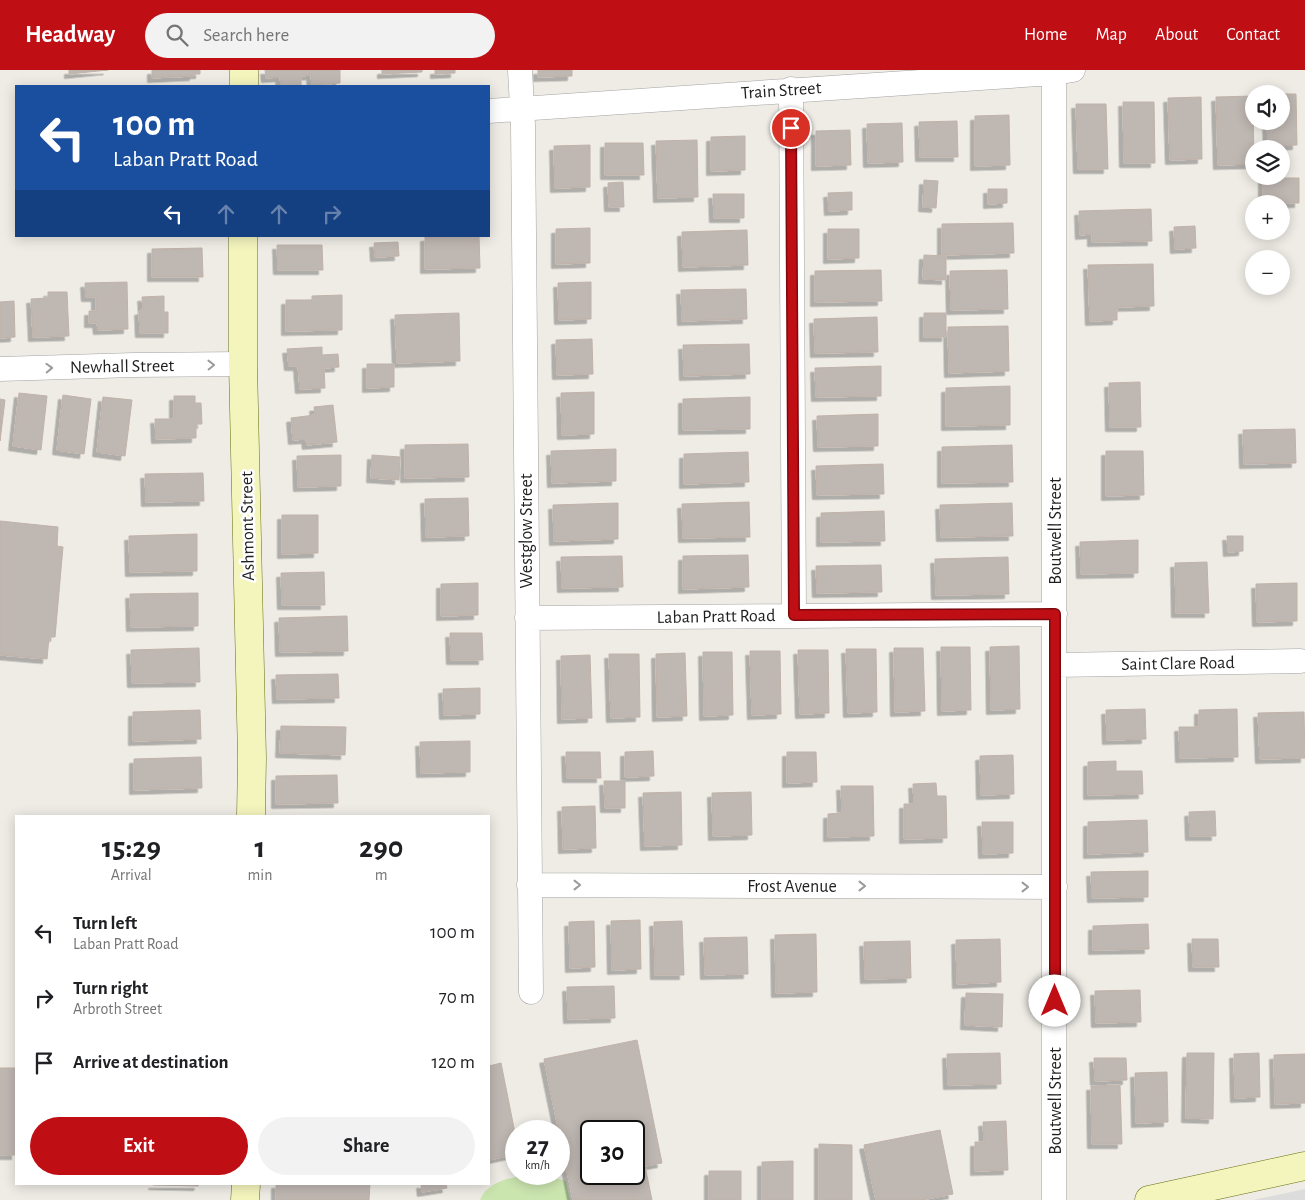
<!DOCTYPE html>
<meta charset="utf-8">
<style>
body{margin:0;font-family:"Alegreya Sans",sans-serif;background:#f2f2f2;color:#202124;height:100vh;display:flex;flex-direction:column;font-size:19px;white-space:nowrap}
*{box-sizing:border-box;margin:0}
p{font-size:16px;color:#757577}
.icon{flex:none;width:28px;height:28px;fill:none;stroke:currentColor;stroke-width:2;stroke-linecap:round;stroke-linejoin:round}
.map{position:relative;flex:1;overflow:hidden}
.panel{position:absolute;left:15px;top:745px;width:475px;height:370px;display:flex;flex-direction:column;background:#fff;border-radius:0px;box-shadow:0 2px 12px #0003}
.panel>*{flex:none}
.top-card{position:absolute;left:15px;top:15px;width:475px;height:152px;border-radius:0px;box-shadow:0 2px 12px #0003;background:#1a4fa0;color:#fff;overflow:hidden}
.fabs{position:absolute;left:1245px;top:15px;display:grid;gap:10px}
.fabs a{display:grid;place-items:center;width:45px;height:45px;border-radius:50%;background:#fff;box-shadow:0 2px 12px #0003;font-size:25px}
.speed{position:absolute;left:505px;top:1050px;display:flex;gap:10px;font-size:25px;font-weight:700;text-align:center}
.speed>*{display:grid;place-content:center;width:65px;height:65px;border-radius:50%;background:#fff;box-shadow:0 2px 12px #0003;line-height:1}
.speed small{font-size:12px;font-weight:400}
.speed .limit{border:2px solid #111;border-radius:8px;background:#fff;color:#111}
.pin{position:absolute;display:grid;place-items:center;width:42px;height:42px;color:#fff;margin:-21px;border:2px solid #fff;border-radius:50%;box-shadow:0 1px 5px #0007}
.me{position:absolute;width:55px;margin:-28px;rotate:0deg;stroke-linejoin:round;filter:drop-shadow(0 0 4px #0008)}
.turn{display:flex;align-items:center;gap:18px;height:105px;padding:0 15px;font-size:22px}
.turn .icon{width:65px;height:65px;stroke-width:2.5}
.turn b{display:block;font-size:35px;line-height:42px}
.lanes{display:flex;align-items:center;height:48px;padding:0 15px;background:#0003;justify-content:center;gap:25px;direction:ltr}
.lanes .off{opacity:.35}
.eta{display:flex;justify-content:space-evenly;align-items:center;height:85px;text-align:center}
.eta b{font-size:30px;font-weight:700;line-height:35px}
.button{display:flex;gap:10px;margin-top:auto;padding:10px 15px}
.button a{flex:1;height:58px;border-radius:30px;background:#bf0e14;color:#fff;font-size:20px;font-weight:700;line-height:58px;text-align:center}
.button a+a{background:#f2f2f2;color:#202124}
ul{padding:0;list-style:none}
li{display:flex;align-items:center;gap:15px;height:65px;padding:0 15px}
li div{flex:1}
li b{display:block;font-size:19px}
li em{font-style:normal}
header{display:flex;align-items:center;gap:30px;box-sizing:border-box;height:70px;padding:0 25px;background:#bf0e14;color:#fff}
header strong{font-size:24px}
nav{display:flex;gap:28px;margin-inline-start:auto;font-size:18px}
.search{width:350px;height:45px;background:#f2f2f2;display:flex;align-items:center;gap:12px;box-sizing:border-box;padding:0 18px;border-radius:28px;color:#757577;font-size:19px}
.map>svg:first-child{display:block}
.residential{fill:#dddcdc}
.grass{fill:#cbe5af}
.building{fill:#bfb7b2;stroke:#c0b2a9;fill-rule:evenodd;filter:url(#shadow)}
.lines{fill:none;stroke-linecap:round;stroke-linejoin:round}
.minor-casing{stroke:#a3a3a3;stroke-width:25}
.secondary-casing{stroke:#676f0d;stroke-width:29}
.minor{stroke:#fff;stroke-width:24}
.secondary{stroke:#f4f5bd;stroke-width:28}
.oneway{stroke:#9a9a9a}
.route-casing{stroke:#7c090d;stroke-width:12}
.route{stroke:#bf0e14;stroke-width:9}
.labels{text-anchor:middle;stroke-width:5;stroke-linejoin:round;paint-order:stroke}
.street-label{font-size:18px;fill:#1f1f1f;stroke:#fff}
</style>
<header>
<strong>Headway</strong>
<div class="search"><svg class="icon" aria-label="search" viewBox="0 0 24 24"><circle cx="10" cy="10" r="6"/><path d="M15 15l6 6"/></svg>Search here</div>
<nav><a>Home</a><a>Map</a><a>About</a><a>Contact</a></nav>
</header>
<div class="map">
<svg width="1305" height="1130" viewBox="0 0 1305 1130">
<defs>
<filter id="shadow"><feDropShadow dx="-4.5" dy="4.5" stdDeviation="0" flood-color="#0004"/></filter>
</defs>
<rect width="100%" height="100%" fill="#efece6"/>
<path class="residential" d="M1305 1119V1130H1253Z"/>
<path class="grass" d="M531 1104C543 1104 554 1108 566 1111L570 1130H480C488 1110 512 1108 531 1104Z"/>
<path class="building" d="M69 0H108L69 4Z
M152 0H200V4H194V6L152 8Z
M265 0H340V13L312 15 311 5 301 6V16H281L280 7 266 8Z
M382 0H422V2L382 4Z
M435 0H455V3L435 4Z
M538 0H572V6L538 7Z
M1281 24H1296L1297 75 1268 76 1267 51H1281Z
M1253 26 1254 94 1218 95 1216 27Z
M1201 27 1202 89 1170 90 1168 28Z
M1123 32H1154L1155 93H1124Z
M1076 34H1106L1108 99H1078Z
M1009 45 1010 95 975 96V46Z
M957 51 958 87H920L919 52Z
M902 53 903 92 868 93 867 54Z
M850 60 851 95 816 96V61Z
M745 66V100L711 101V67Z
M697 70 698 127 658 128 656 71Z
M605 73H643L644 105H605Z
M590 75V117L555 118 554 76Z
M1263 108H1299V133H1263Z
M924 110 938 111 936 138 923 137Z
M623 112 624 137H609L608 113Z
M988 119H1007V133L988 134Z
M852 122V140L829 141 828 123Z
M713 124H744V148H714Z
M1151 139 1152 171 1092 172V164L1080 165 1079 141Z
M1013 153 1014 183 942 185V154Z
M1195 156 1196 178 1175 179 1174 157Z
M590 158V193L556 194V159Z
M828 159H859V188L828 189Z
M747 160 748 195 683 197 682 162Z
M479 166 480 198 425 199V167Z
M398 172 399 186 375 187 374 173Z
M277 175H322L323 200H278Z
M202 178 203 207H152V179Z
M924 185 946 186V210L923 209Z
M1153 194 1154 236 1117 237V250L1090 251 1088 195Z
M881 200 882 231 815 232V201Z
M1007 200 1008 239 951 240 950 201Z
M127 212 128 259 98 260 97 253H89V241H96V227H86L85 213Z
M591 212V249L559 250 558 213Z
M746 219 747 249 682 251 681 220Z
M48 222H67L69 266 33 267 31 229 48 228Z
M342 225V260L286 261V230H312V226Z
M164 226V242H168V263H140L139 241 143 240 142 227Z
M14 231 15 267 0 268V232Z
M459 243 460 291 397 293 395 245Z
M924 243H946V267H924Z
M877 247 878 282 815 283 814 249Z
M1008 256 1009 301 949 303 948 257Z
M592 269 593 304 557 305 556 270Z
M749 274 750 304 684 306 683 275Z
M322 277V285L338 284 339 297 324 298 325 318 300 319 298 296H289L287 279Z
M367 294H394V317L367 318Z
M881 296V326L816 327 815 298Z
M1140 312 1141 357H1110L1109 313Z
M1010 316V355L946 356V318Z
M594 322V364L562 365 561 323Z
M19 323 47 326 41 380 13 376Z
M63 325 91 329 84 384 57 380Z
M174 326H195V333H201L202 354H196V368L156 369 155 349H174Z
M103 327 132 330 125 386 97 382Z
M750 327V359L683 360V329Z
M0 329 5 330 0 371Z
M333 335 337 372 307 375 306 369 293 370 291 348 315 345 314 337Z
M878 344V376L818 377 817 346Z
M1295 359 1296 393 1244 394 1243 360Z
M468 374 469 407 405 408V375Z
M1012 375 1013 412 942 413V377Z
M616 379V411L552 413 551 381Z
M1106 381H1143L1144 425 1106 426Z
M748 382 749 412 684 414V384Z
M341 385V416L298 417 297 386Z
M372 385 400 387 399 410 371 408Z
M883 394 884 424 817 425 816 396Z
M203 403 204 431 146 432 145 404Z
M468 428 469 466 426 467 425 429Z
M749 432 750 467 683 468 682 434Z
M618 433V469L554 471 553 435Z
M1012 433 1013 466 941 467 940 435Z
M884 441 885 471 821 472V443Z
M282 445H318V483L282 484Z
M0 451 58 457 57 476 63 477 55 567H49L47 589 0 585Z
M197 464V501L130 502 129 466Z
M1227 466H1243V481L1228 482Z
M1138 470V503L1081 504 1080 472Z
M748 485 749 517 683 519V486Z
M622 486 623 517 562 518 561 487Z
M1008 487 1009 524 936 525 935 489Z
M1207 492 1209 543H1176L1175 493Z
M881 495 882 522 817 523 816 496Z
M324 502 325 535H282L281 503Z
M478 513V545L441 546V514Z
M1297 513V551L1257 552 1256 514Z
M198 523V556L131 557 130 524Z
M347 546 348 581 280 582 279 548Z
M450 563H482L483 590H451Z
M1019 576 1020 639 991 640 990 577Z
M941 577H970L971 640 942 641Z
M199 578 200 612 132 613 131 580Z
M894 578H923L925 641 895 642Z
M846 579H876L877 642 848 643Z
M798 580H828L829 643 800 644Z
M750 581H780L781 644 752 645Z
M703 582H732L733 645 704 646Z
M685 583 687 646 657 647 656 584Z
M609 584H639L640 647 611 648Z
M590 585 592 648 562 649 561 586Z
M338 604 339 628 277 629 276 605Z
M480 618V644L444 645 443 619Z
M1145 639 1146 669 1107 670 1106 640Z
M1237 639 1238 687 1180 688 1179 657H1199V640Z
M200 640 201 669 133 671V642Z
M1304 642 1305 688 1260 689 1258 643Z
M281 656 346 657 345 685 280 683Z
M470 671V702L421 703 420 672Z
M653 681 654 706 625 707V682Z
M566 682H600L601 708H567Z
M787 682H816L817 712 787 713Z
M1013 685 1014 724 981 725 980 686Z
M201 687 202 718 134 720V689Z
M1116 691V701H1142L1143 724 1088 725V692Z
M337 705 338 733 276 734V706Z
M604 711H625V738H605Z
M936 713 937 726H946L947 768 904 769V734H914L913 714Z
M841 716H873L874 766 828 767V744L842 743Z
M681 722 682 775 645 776 643 723Z
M751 722 752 765 713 766 712 723Z
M595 736 596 778 563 779 562 737Z
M1215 741 1216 766H1190L1189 742Z
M1147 750 1148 782 1088 784V752Z
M982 752H1013V783L983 784Z
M1148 801V827L1092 828 1091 802Z
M640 850 641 899 612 900 611 851Z
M594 851 595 897 570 898 569 852Z
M682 851 684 905H655L654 852Z
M1148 854 1149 879 1093 880V856Z
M816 864 817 922 776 923 775 865Z
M747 867 748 904 705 905 704 868Z
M1000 869 1001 912 957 914 956 870Z
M1192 869H1218L1219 897H1193Z
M910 871 911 908 865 909 864 872Z
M614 916 615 948 568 949 567 917Z
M1140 920 1141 952 1096 953 1095 921Z
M966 923 1003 924 1002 957 965 955Z
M637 970 662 1093 645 1096 652 1130H573L544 989ZM591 1061H634V1104H591Z
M1000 983 1001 1014 948 1015 947 984Z
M1187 983H1214L1213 1049 1186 1048Z
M1259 983 1260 1027 1235 1028 1234 984Z
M1305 984V1033L1275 1034 1274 985Z
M1094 988H1126L1127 1010 1095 1011Z
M501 993 516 1068V1084L489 1090V996Z
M0 998H16V1085H0Z
M1167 1002 1168 1052 1136 1053 1135 1003Z
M1120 1015 1122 1074H1092L1091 1016Z
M1006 1051 1008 1100 975 1101V1072H984L983 1052Z
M940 1060 953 1124 921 1130H876L864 1075Z
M819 1074 852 1075V1130H819Z
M793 1091V1130H762V1092Z
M709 1101H741V1130H709Z
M153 1114H199L198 1116 153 1115Z
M276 1114H370L369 1130H276Z
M421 1114H446L447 1118 422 1122Z"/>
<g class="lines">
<defs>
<path id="minor" d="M520 0 523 55 531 922
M1054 3V1130
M791 19 794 545
M489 41 1054 3 1073 0
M0 299 134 295 243 294
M527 548 1055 544
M1055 595 1300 591
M529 815 1055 817"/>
<path id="secondary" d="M244 16V0
M243 166V294L252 688 251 746
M245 1130 246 1114
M1149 1130 1305 1096"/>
</defs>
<use href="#minor" class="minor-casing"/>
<use href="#secondary" class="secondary-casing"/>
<use href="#minor" class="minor"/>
<use href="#secondary" class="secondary"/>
</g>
<defs><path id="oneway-chevron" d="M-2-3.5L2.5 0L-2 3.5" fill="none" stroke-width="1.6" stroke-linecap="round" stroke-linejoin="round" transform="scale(1.25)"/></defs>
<g class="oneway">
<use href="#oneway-chevron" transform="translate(211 295) rotate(-1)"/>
<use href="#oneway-chevron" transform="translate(49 298) rotate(-2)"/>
<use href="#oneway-chevron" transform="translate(577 815)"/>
<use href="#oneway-chevron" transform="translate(862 816)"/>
<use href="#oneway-chevron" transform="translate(1025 817)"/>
</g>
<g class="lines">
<defs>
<path id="route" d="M791 58 794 545 1055 544V931"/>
</defs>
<use href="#route" class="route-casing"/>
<use href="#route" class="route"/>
</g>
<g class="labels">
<g class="street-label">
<text transform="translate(781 20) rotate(-4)" y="6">Train Street</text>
<text transform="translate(122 296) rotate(-1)" y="6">Newhall Street</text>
<text transform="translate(247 456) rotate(-91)" y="6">Ashmont Street</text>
<text transform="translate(526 461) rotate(-90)" y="6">Westglow Street</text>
<text transform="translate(1055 461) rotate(-90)" y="6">Boutwell Street</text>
<text transform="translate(716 546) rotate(-1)" y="6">Laban Pratt Road</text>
<text transform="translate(1178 593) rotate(-1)" y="6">Saint Clare Road</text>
<text x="792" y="822">Frost Avenue</text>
<text transform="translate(1055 1031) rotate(-90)" y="6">Boutwell Street</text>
</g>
</g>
</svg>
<div class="fabs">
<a><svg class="icon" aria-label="sound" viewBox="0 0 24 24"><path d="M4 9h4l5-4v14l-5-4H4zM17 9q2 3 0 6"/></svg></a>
<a><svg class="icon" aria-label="layers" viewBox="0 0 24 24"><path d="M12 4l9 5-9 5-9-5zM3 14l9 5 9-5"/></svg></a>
<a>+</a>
<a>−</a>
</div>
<div class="speed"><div>27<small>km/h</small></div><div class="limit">30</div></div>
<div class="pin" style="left:791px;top:58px;background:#d93025"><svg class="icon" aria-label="arrive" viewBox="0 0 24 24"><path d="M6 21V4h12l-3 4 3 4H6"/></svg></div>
<svg class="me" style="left:1055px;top:931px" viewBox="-20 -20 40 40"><circle r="19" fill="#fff"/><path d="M0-13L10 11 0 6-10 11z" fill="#bf0e14"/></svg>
<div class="top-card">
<div class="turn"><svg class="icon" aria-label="left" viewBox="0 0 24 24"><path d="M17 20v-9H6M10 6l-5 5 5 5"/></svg><div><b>100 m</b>Laban Pratt Road</div></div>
<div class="lanes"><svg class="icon" aria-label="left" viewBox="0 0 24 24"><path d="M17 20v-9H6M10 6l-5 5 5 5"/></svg><svg class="icon off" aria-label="ahead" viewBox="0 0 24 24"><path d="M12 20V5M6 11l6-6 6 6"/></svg><svg class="icon off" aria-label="ahead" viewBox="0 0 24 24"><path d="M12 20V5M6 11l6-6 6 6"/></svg><svg class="icon off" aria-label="right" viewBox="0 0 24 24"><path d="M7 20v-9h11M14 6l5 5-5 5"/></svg></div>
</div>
<section class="panel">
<div class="eta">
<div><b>15:29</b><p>Arrival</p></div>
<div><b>1</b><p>min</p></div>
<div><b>290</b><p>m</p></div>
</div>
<ul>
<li><svg class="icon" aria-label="left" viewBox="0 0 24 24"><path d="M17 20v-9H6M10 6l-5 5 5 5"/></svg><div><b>Turn left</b><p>Laban Pratt Road</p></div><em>100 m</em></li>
<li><svg class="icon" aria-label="right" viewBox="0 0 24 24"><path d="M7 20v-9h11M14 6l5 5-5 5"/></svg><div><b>Turn right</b><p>Arbroth Street</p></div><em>70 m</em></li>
<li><svg class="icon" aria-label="arrive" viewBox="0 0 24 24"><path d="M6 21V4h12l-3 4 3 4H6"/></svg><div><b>Arrive at destination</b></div><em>120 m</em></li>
</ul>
<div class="button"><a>Exit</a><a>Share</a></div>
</section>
</div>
